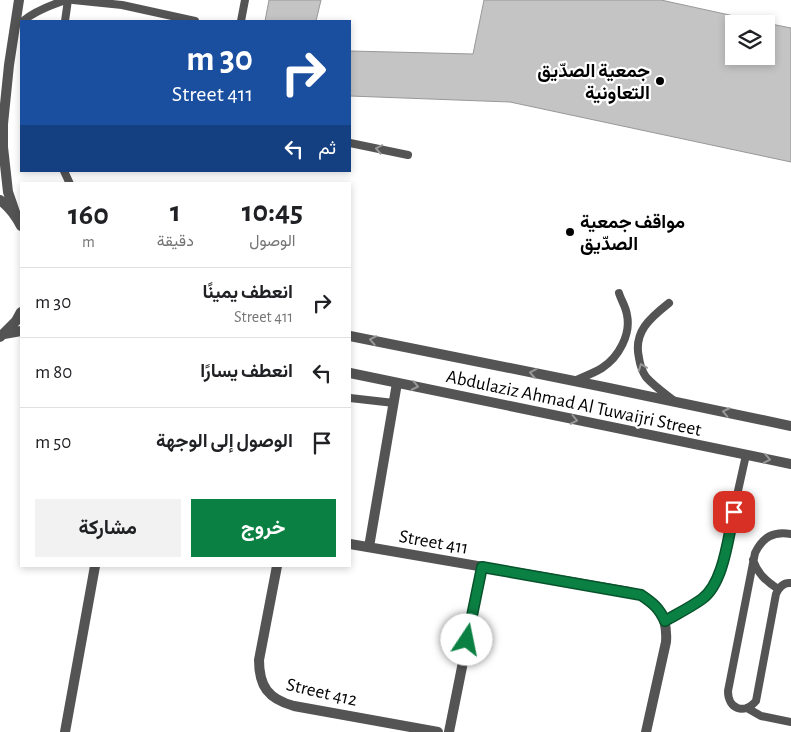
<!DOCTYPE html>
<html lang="ar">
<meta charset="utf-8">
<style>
body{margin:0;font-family:"Alegreya Sans",Vazirmatn,sans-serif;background:#f2f2f2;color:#202124;direction:rtl;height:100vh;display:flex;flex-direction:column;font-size:19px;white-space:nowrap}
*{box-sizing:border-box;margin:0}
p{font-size:16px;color:#757577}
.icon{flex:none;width:28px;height:28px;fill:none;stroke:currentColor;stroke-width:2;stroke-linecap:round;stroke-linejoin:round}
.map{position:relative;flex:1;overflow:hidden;direction:ltr}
.drawer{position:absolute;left:20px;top:182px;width:331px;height:385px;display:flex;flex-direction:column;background:#fff;border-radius:0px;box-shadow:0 2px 8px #0003;direction:rtl}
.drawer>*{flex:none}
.banner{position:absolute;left:20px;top:20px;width:331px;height:152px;border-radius:0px;box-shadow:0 2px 8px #0003;direction:rtl;background:#1a4fa0;color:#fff;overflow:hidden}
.tools{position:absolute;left:725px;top:15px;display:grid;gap:10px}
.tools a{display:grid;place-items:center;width:50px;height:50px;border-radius:0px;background:#fff;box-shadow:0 2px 8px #0003;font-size:25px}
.pin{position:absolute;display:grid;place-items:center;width:42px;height:42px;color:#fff;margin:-21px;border-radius:10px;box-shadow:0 2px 8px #0006}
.me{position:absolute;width:55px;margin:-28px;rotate:11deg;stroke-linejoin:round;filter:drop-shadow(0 0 4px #0008)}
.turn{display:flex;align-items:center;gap:18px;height:105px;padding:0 15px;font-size:22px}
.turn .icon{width:65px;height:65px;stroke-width:2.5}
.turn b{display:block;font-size:35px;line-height:42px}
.then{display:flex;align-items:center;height:48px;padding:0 15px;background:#0003;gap:10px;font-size:19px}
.eta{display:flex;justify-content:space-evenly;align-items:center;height:85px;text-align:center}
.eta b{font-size:30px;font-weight:700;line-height:35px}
.primary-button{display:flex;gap:10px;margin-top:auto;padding:10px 15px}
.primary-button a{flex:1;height:58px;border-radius:0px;background:#0b8043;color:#fff;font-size:20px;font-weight:700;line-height:58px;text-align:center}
.primary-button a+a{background:#f2f2f2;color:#202124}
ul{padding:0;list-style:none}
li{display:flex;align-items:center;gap:15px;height:70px;padding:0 15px;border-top:1px solid #e0e0e0}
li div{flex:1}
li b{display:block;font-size:19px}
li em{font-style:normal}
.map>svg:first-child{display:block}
.building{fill:#c4c4c4;stroke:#989898}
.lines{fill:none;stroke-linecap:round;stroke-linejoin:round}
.service{stroke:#545454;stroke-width:8}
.minor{stroke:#545454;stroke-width:10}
.tertiary{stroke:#545454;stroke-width:10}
.oneway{stroke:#989898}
.route-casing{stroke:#07532c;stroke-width:12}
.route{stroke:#0b8043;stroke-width:9}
.poi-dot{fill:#000;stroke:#fff;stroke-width:2}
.labels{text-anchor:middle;stroke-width:4.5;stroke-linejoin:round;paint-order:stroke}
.poi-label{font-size:19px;font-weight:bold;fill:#000;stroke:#fff;text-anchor:end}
.street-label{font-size:19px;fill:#000;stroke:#fff}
</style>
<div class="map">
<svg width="791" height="732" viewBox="0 0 791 732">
<rect width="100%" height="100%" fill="#fff"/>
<path class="building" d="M269 0H321L316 21H265Z
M484 0H661L734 16V56H766V23L791 28V162L510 102 350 96V51L473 54Z"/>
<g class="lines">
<path class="service" d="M73 0 122 5 195 21
M23 21C35 11 51 5 66 0
M65 21 68 0
M241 21 245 0
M350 143 408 155
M64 171 70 184
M669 303C650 318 633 332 639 358 640 365 642 371 646 377 654 386 664 393 673 400
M574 381C583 377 594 373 602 368 619 357 631 334 627 315 626 307 621 300 619 293
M350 398 394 403
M791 534C773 531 763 537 755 553L728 691C728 709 744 715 756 701L776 594C779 587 783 582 791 583
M753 560C758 574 766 581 778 589
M665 621C687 608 707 600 719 576L746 455
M747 708 761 716 791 722"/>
<path class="minor" d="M350 544 629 592C656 599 668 614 666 642L646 732
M369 547 397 383
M277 566 259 660C259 686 268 699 294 706L438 732
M65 732 95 566
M449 732 482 567"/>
<path class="tertiary" d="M0 200C9 207 16 216 21 226
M17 218 8 192 3 147V124L9 65 19 0
M4 334 21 331
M350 336 604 387 791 426
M0 337 16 321 21 312
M350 373 791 464"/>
</g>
<defs><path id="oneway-chevron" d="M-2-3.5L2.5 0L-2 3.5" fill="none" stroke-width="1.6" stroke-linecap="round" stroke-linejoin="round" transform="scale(1.25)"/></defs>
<g class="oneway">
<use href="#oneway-chevron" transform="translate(379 149) rotate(-169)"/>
<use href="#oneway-chevron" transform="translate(373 340) rotate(-169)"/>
<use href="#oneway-chevron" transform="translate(642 367) rotate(-111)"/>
<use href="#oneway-chevron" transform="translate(533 373) rotate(-169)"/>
<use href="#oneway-chevron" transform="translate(415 386) rotate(12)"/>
<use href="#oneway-chevron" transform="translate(726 412) rotate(-168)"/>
<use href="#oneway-chevron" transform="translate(574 420) rotate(12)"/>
<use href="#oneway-chevron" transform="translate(767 459) rotate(11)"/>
</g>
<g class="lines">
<defs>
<path id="route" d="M467 640 482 567 641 595C653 603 659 608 665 621 677 614 691 607 702 599 724 583 728 537 734 512"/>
</defs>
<use href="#route" class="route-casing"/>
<use href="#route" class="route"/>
</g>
<g class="poi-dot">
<circle cx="660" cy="81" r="5"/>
<circle cx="570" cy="232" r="5"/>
</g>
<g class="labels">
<g class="poi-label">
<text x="650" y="77">جمعية الصدّيق<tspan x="650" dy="22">التعاونية</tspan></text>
<text x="580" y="228" text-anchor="start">مواقف جمعية<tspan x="580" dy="22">الصدّيق</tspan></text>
</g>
<g class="street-label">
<text transform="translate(574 402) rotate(12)" y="7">Abdulaziz Ahmad Al Tuwaijri Street</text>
<text transform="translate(434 541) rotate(10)" y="7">Street 411</text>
<text transform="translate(322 691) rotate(13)" y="7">Street 412</text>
</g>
</g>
</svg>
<div class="tools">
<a><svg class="icon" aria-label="layers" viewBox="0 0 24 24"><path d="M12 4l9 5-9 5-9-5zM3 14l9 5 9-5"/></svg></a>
</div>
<div class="pin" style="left:734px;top:512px;background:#d93025"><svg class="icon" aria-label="arrive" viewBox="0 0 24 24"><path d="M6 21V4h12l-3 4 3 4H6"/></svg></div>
<svg class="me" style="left:467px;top:640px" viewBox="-20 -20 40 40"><circle r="19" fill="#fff"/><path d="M0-13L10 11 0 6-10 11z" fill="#0b8043"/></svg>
<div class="banner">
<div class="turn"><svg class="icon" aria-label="right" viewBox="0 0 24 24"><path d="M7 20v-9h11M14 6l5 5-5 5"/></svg><div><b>30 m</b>Street 411</div></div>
<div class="then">ثم<svg class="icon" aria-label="left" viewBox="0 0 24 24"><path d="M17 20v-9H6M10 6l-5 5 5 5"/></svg></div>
</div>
<section class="drawer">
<div class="eta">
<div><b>10:45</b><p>الوصول</p></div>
<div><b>1</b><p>دقيقة</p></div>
<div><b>160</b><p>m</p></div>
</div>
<ul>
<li><svg class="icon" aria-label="right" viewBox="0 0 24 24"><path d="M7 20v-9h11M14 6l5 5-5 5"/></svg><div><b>انعطف يمينًا</b><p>Street 411</p></div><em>30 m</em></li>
<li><svg class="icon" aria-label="left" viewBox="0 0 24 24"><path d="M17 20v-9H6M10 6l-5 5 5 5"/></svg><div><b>انعطف يسارًا</b></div><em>80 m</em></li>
<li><svg class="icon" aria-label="arrive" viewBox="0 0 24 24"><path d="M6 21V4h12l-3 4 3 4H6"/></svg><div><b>الوصول إلى الوجهة</b></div><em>50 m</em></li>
</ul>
<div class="primary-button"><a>خروج</a><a>مشاركة</a></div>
</section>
</div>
